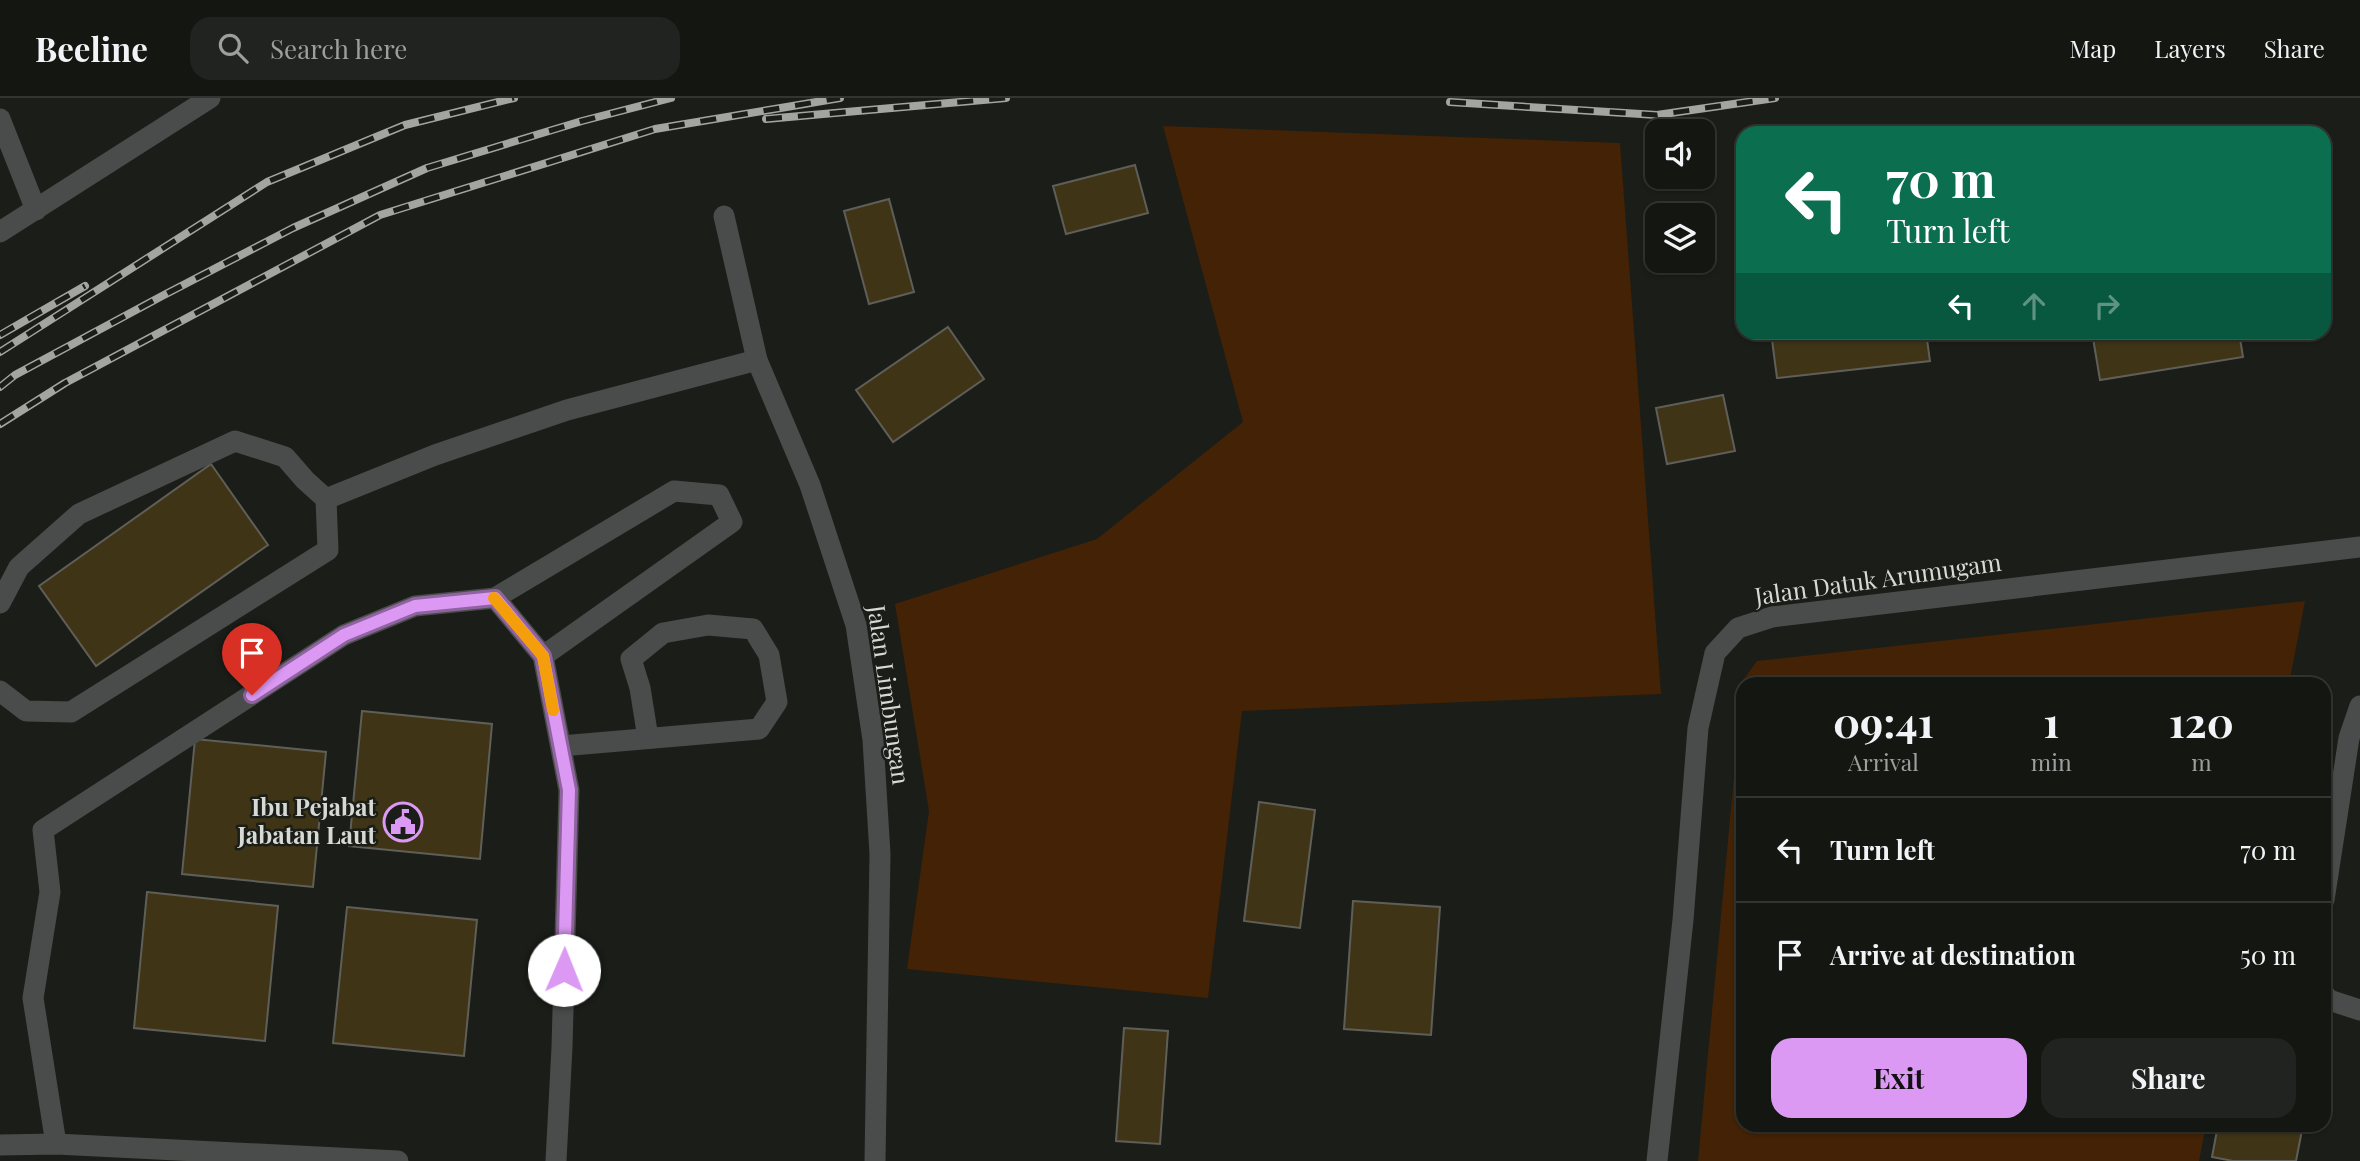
<!DOCTYPE html>
<style>
body{margin:0;font-family:"Playfair Display",serif;background:#212320;color:#f1f3f6;height:100vh;display:flex;flex-direction:column;font-size:26px;white-space:nowrap}
*{box-sizing:border-box;margin:0}
p{font-size:23px;color:#9d9f9f}
.icon{flex:none;width:38px;height:38px;fill:none;stroke:currentColor;stroke-width:2;stroke-linecap:round;stroke-linejoin:round}
.map{position:relative;flex:1;overflow:hidden}
.details{position:absolute;left:1736px;top:579px;width:595px;height:455px;display:flex;flex-direction:column;background:#141612;border-radius:21px;box-shadow:0 2px 5px #0004,0 0 0 2px #333532}
.details>*{flex:none}
.hud{position:absolute;left:1736px;top:28px;width:595px;height:214px;border-radius:21px;box-shadow:0 2px 5px #0004,0 0 0 2px #333532;background:#0b6e4f;color:#fff;overflow:hidden}
.buttons{position:absolute;left:1645px;top:21px;display:grid;gap:14px}
.buttons a{display:grid;place-items:center;width:70px;height:70px;border-radius:14px;background:#141612;box-shadow:0 2px 5px #0004,0 0 0 2px #333532;font-size:35px}
.pin{position:absolute;display:grid;place-items:center;width:60px;height:60px;color:#fff;margin:-72px -30px;border-radius:50% 50% 50% 0;rotate:-45deg;box-shadow:0 0 7px #0007}
.pin .icon{rotate:45deg}
.me{position:absolute;width:77px;margin:-38px;rotate:1deg;stroke-linejoin:round;filter:drop-shadow(0 0 5px #0008)}
.turn{display:flex;align-items:center;gap:24px;height:147px;padding:0 35px;font-size:32px}
.turn .icon{width:91px;height:91px;stroke-width:2.5}
.turn b{display:block;font-size:49px;line-height:60px}
.lanes{display:flex;align-items:center;height:66px;padding:0 35px;background:#0003;justify-content:center;gap:35px;direction:ltr}
.lanes .off{opacity:.35}
.eta{display:flex;justify-content:space-evenly;align-items:center;height:119px;text-align:center}
.eta b{font-size:42px;font-weight:700;line-height:49px}
.primary-button{display:flex;gap:14px;margin-top:auto;padding:14px 35px}
.primary-button a{flex:1;height:80px;border-radius:21px;background:#dc99f4;color:#111;font-size:28px;font-weight:700;line-height:80px;text-align:center}
.primary-button a+a{background:#212320;color:#f1f3f6}
ul{padding:0;list-style:none}
li{display:flex;align-items:center;gap:21px;height:105px;padding:0 35px;border-top:2px solid #333532}
li div{flex:1}
li b{display:block;font-size:26px}
li em{font-style:normal}
header{display:flex;align-items:center;gap:42px;box-sizing:border-box;height:98px;padding:0 35px;background:#141612;border-bottom:2px solid #333532}
header strong{font-size:33px}
nav{display:flex;gap:38px;margin-inline-start:auto;font-size:24px}
.search{width:490px;height:63px;background:#212320;display:flex;align-items:center;gap:18px;box-sizing:border-box;padding:0 24px;border-radius:21px;color:#9d9f9f;font-size:26px}
.map>svg:first-child{display:block}
.green{fill:#432205}
.building{fill:#3f3516;stroke:#605e58;stroke-width:2}
.lines{fill:none;stroke-linecap:round;stroke-linejoin:round}
.lane{stroke:#494c4a;stroke-width:21}
.street{stroke:#494c4a;stroke-width:21}
.rail-casing{stroke:#a3a5a0;stroke-width:8}
.rail{stroke:#1b1d18;stroke-width:5;stroke-dasharray:16;stroke-linecap:butt}
.route-casing{stroke:#8f639f;stroke-width:18}
.route{stroke:#dc99f4;stroke-width:12}
.slow{stroke:#f59e0b;stroke-width:12}
.labels{text-anchor:middle;stroke-width:5;stroke-linejoin:round;paint-order:stroke}
.street-label{font-size:24px;fill:#d7d9d5;stroke:#1b1d18}
.poi-label{font-size:24px;font-weight:bold;fill:#d7d9d5;stroke:#1b1d18;text-anchor:end}
</style>
<header>
<strong>Beeline</strong>
<div class="search"><svg class="icon" aria-label="search" viewBox="0 0 24 24"><circle cx="10" cy="10" r="6"/><path d="M15 15l6 6"/></svg>Search here</div>
<nav><a>Map</a><a>Layers</a><a>Share</a></nav>
</header>
<div class="map">
<svg width="2360" height="1063" viewBox="0 0 2360 1063">
<rect width="100%" height="100%" fill="#1b1d18"/>
<path class="green" d="M1163 28 1620 45 1661 596 1242 613 1208 900 907 871 929 713 895 506 1097 441 1243 324Z
M2305 503 2289 586H1743V1027H2206L2199 1063H1698L1743 582 1757 563Z"/>
<path class="building" d="M1135 67 1148 115 1066 136 1053 88Z
M889 101 914 194 869 206 844 113Z
M948 229 984 281 893 344 856 292Z
M1841 234H1926L1930 263 1777 280 1772 242Z
M2092 234H2239L2243 259 2100 282Z
M1723 297 1735 353 1667 366 1656 310Z
M211 366 268 447 96 568 39 488Z
M362 613 492 626 480 761 349 748Z
M195 641 326 654 313 789 182 776Z
M1259 704 1315 712 1300 830 1244 823Z
M147 794 278 808 265 943 134 930Z
M1353 803 1440 809 1431 937 1344 931Z
M347 809 477 822 464 958 333 945Z
M1124 930 1168 933 1160 1046 1116 1043Z
M2218 1027H2303L2296 1063H2233L2212 1059Z"/>
<g class="lines">
<path class="lane" d="M0 21 36 112
M495 500 674 393 719 397 732 424 543 558
M0 505 19 469 79 416 235 343 285 359 305 382 326 401
M0 593 26 613 71 614 328 452 326 401 435 357 567 312 757 262
M561 648 759 631 777 604 769 557 753 531 708 527 663 535 631 561 640 590 648 640
M2324 802 2349 640 2360 608
M2324 896 2329 902 2360 912
M56 1046 33 900 50 794 43 732 344 537 415 508 495 500 543 558 569 692 562 949 556 1063"/>
<path class="street" d="M724 118 757 262 810 387 856 527 873 642 880 756 875 1063
M0 134 210 0
M0 1047 56 1046 398 1063
M1657 1063 1683 822 1698 630 1715 555 1738 530 1772 519 2360 449"/>
<defs>
<path id="rail" d="M1450 4 1657 17 1775 0
M766 21 1006 0
M0 237 85 188
M0 254 267 84 405 27 514 0
M0 289 15 277 162 198 293 130 427 70 582 23 671 0
M0 326 65 285 380 117 655 31 840 0"/>
</defs>
<use href="#rail" class="rail-casing"/>
<use href="#rail" class="rail"/>
</g>
<g class="lines">
<defs>
<path id="route" d="M252 597 344 537 415 508 495 500 543 558 569 692 564 872"/>
</defs>
<use href="#route" class="route-casing"/>
<use href="#route" class="route"/>
<path class="slow" d="M494 500 543 558 553 612"/>
</g>
<defs>
<symbol id="civic-ring" viewBox="-11 -11 22 22"><circle r="9.5" fill="#1b1d18" stroke="#dc99f4" stroke-width="1.5"/><path d="M-.6-6.5H3V-4.5H.6V-3L4-1V1h2V6H-6V1h2V-1L-.6-3ZM-1.2 2.5V6h2.4V2.5Z" fill="#dc99f4"/></symbol>
</defs>
<g fill-rule="evenodd">
<use href="#civic-ring" x="381" y="702" width="44" height="44"/>
</g>
<g class="labels">
<g class="street-label">
<text transform="translate(1878 482) rotate(-8)" y="8">Jalan Datuk Arumugam</text>
<text transform="translate(888 597) rotate(82)" y="8">Jalan Limbungan</text>
</g>
<g class="poi-label">
<text x="376" y="718">Ibu Pejabat<tspan x="376" dy="28">Jabatan Laut</tspan></text>
</g>
</g>
</svg>
<div class="buttons">
<a><svg class="icon" aria-label="sound" viewBox="0 0 24 24"><path d="M4 9h4l5-4v14l-5-4H4zM17 9q2 3 0 6"/></svg></a>
<a><svg class="icon" aria-label="layers" viewBox="0 0 24 24"><path d="M12 4l9 5-9 5-9-5zM3 14l9 5 9-5"/></svg></a>
</div>
<div class="pin" style="left:252px;top:597px;background:#d93025"><svg class="icon" aria-label="arrive" viewBox="0 0 24 24"><path d="M6 21V4h12l-3 4 3 4H6"/></svg></div>
<svg class="me" style="left:564px;top:872px" viewBox="-20 -20 40 40"><circle r="19" fill="#fff"/><path d="M0-13L10 11 0 6-10 11z" fill="#dc99f4"/></svg>
<div class="hud">
<div class="turn"><svg class="icon" aria-label="left" viewBox="0 0 24 24"><path d="M17 20v-9H6M10 6l-5 5 5 5"/></svg><div><b>70 m</b>Turn left</div></div>
<div class="lanes"><svg class="icon" aria-label="left" viewBox="0 0 24 24"><path d="M17 20v-9H6M10 6l-5 5 5 5"/></svg><svg class="icon off" aria-label="ahead" viewBox="0 0 24 24"><path d="M12 20V5M6 11l6-6 6 6"/></svg><svg class="icon off" aria-label="right" viewBox="0 0 24 24"><path d="M7 20v-9h11M14 6l5 5-5 5"/></svg></div>
</div>
<section class="details">
<div class="eta">
<div><b>09:41</b><p>Arrival</p></div>
<div><b>1</b><p>min</p></div>
<div><b>120</b><p>m</p></div>
</div>
<ul>
<li><svg class="icon" aria-label="left" viewBox="0 0 24 24"><path d="M17 20v-9H6M10 6l-5 5 5 5"/></svg><div><b>Turn left</b></div><em>70 m</em></li>
<li><svg class="icon" aria-label="arrive" viewBox="0 0 24 24"><path d="M6 21V4h12l-3 4 3 4H6"/></svg><div><b>Arrive at destination</b></div><em>50 m</em></li>
</ul>
<div class="primary-button"><a>Exit</a><a>Share</a></div>
</section>
</div>
